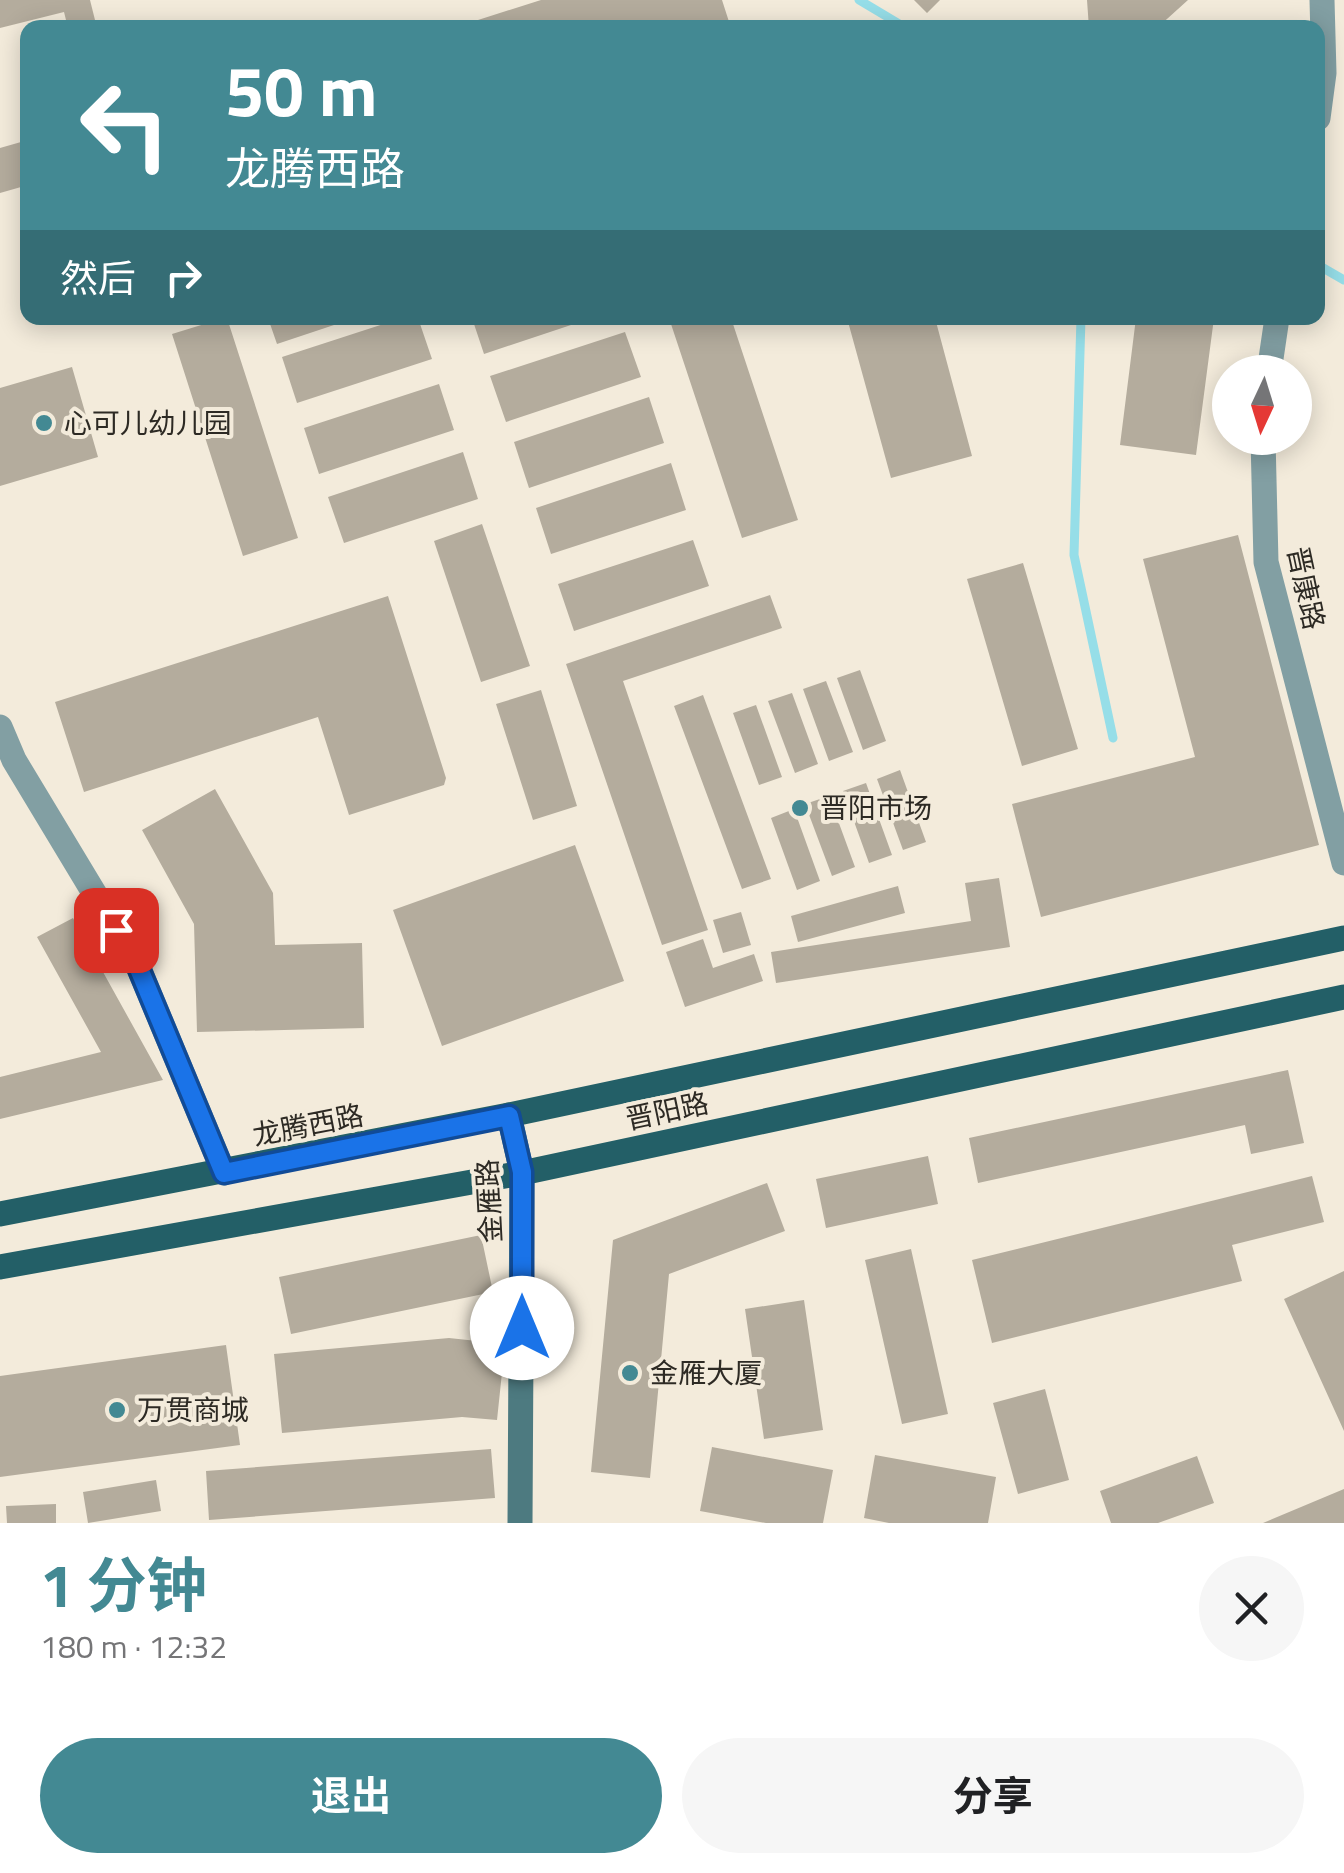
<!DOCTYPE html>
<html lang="zh">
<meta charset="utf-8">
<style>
body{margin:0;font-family:"Titillium Web","Noto Sans SC",sans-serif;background:#f6f6f6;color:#202124;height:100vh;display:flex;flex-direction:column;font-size:38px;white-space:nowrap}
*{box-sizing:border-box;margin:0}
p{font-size:32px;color:#757577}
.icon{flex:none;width:55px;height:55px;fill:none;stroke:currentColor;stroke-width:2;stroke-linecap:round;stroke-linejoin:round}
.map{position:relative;height:1523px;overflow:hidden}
.sheet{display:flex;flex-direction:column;background:#fff;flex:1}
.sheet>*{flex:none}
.banner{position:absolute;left:20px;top:20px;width:1305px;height:305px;border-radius:20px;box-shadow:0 5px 25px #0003;background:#438993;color:#fff;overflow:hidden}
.needle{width:65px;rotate:184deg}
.fabs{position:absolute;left:1212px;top:355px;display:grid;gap:20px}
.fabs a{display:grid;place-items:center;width:100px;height:100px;border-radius:50%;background:#fff;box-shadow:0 5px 25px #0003;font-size:50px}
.pin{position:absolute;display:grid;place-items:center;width:85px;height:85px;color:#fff;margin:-42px;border-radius:20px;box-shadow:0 5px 15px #0006}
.me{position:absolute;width:110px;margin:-55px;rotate:0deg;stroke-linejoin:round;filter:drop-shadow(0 0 8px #0008)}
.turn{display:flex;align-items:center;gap:35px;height:210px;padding:0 40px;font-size:45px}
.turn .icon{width:130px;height:130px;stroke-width:2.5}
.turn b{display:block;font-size:70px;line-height:85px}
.then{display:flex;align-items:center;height:95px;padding:0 40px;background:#0003;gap:20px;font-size:38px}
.round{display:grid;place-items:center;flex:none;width:105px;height:105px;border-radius:52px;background:#f6f6f6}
.overview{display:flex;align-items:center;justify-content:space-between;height:170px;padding:0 40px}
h1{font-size:60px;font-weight:700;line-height:75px;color:#438993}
.cta{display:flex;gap:20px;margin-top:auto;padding:20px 40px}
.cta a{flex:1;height:115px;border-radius:60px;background:#438993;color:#fff;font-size:40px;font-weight:700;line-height:115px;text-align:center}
.cta a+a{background:#f6f6f6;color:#202124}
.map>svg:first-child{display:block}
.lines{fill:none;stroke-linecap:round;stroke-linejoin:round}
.stream{stroke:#96dee8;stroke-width:9}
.building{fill:#b4ac9d}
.street{stroke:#829fa3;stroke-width:25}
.secondary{stroke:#4d7a80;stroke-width:25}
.primary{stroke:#235f67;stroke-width:25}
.route-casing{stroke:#114b97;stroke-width:25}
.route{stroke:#1a73e8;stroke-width:18}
.poi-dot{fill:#438993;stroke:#f3ebdb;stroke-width:4}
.labels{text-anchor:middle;stroke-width:8;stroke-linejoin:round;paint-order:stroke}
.poi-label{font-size:28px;fill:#2d2a24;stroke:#f3ebdb;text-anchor:start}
.street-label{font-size:28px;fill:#2d2a24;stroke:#f3ebdb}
</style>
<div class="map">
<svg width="1344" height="1523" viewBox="0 0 1344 1523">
<rect width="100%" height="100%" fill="#f3ebdb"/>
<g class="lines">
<path class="stream" d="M859 0 906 28
M1318 265 1344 280
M1081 318 1074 555 1113 738"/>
</g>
<path class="building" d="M0 0H90L97 28H68L64 12 0 28Z
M541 0H722L731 28H453Z
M914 0H940L927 13Z
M1087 0H1188L1157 28H1089Z
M28 140V185L0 193V148Z
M224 318H227L298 538 243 556 172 334Z
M268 318H355L277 344Z
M402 318H418L432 359 297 403 282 357Z
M472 318H592L484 354Z
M669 318H731L798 520 742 538Z
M847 318H935L972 456 891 478Z
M1136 318H1214L1196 455 1120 445Z
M625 332 641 377 506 422 490 376Z
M72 367 98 457 0 486V388Z
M439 384 454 430 319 474 304 428Z
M649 397 664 443 529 488 514 442Z
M463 452 478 499 344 543 328 497Z
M671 463 686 510 551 554 536 508Z
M482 524 530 666 481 682 434 541Z
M1238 535 1319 845 1041 917 1012 804 1195 757 1143 559Z
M693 540 709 586 574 631 558 584Z
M1023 563 1078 749 1022 766 967 579Z
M770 595 782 628 623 681 708 930 662 945 566 664Z
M388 596 446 778 444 785 349 815 318 717 84 792 55 702Z
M860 670 886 741 863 750 837 678Z
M826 681 853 752 829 761 803 689Z
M541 690 577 806 533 820 496 704Z
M792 693 818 764 795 773 768 701Z
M703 695 771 879 742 889 674 706Z
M756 705 782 777 759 785 733 713Z
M900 770 926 842 903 850 877 779Z
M866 783 892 855 869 863 843 791Z
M215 789 273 893 275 945 362 943 364 1028 197 1032 194 924 142 830Z
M829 796 855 867 832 876 805 804Z
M794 809 820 881 797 890 771 818Z
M575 845 624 981 442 1046 393 910Z
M999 878 1010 947 776 983 771 952 971 921 965 883Z
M898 886 905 913 798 942 791 916Z
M741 912 751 945 723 953 713 920Z
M73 918 163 1080 0 1119V1077L101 1052 37 937Z
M703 939 713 968 754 954 763 981 685 1007 666 952Z
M1288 1070 1304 1143 1251 1154 1245 1125 978 1183 969 1138Z
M928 1156 938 1204 826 1228 816 1179Z
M1312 1176 1324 1222 1232 1245 1242 1281 992 1343 972 1260Z
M767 1183 785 1231 669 1274 650 1478 591 1472 613 1240Z
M481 1235 493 1292 291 1334 279 1277Z
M911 1249 948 1414 902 1424 865 1260Z
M1344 1271V1431L1284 1299Z
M804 1300 823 1430 764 1439 745 1309Z
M449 1338 505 1344 497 1420 462 1417 282 1433 274 1354Z
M226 1345 240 1445 0 1477V1376Z
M1045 1389 1069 1480 1018 1494 993 1403Z
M712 1447 833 1470 823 1523H766L700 1511Z
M491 1449 495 1498 209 1520 206 1471Z
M875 1455 996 1477 988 1523H889L864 1518Z
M1197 1456 1214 1503 1158 1523H1111L1100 1491Z
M156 1480 161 1511 88 1523 83 1492Z
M1344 1489V1523H1263Z
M56 1504V1523H7L6 1506Z"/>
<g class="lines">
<path class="street" d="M1318 118 1324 73 1322 0
M1269 372 1277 318
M1263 438 1266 562 1344 863
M0 727 14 760 137 964 224 1173"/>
<path class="secondary" d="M509 1115 522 1173 520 1523"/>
<path class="primary" d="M0 1214 509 1115 1344 938
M0 1267 522 1173 1344 997"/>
</g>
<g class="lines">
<defs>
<path id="route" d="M116 930 137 964 224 1173 509 1116 522 1172V1328"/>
</defs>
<use href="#route" class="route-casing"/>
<use href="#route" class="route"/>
</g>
<g class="poi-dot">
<circle cx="44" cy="423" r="10"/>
<circle cx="800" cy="808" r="10"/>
<circle cx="630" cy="1373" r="10"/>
<circle cx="117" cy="1410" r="10"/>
</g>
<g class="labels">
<g class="poi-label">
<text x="64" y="433">心可儿幼儿园</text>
<text x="820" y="818">晋阳市场</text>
<text x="650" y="1383">金雁大厦</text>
<text x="137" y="1420">万贯商城</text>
</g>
<g class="street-label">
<text transform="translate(1306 588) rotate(78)" y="10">晋康路</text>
<text transform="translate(667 1111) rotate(-12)" y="10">晋阳路</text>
<text transform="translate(308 1125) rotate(-11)" y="10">龙腾西路</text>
<text transform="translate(489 1201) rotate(-93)" y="10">金雁路</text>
</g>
</g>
</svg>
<div class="fabs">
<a><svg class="needle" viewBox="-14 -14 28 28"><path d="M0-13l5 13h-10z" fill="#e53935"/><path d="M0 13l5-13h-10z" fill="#757577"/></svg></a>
</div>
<div class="pin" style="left:116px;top:930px;background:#d93025"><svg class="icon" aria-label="arrive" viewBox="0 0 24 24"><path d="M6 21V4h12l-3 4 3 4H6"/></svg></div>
<svg class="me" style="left:522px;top:1328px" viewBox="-20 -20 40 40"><circle r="19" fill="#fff"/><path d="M0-13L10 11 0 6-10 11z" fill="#1a73e8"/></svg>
<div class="banner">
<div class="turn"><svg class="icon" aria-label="left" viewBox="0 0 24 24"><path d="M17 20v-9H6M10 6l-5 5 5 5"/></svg><div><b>50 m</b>龙腾西路</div></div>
<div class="then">然后<svg class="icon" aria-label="right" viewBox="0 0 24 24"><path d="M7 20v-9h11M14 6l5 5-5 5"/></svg></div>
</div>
</div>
<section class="sheet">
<div class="overview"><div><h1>1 分钟</h1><p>180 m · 12:32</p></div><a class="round"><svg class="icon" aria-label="close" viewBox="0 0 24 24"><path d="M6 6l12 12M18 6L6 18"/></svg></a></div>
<div class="cta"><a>退出</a><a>分享</a></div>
</section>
